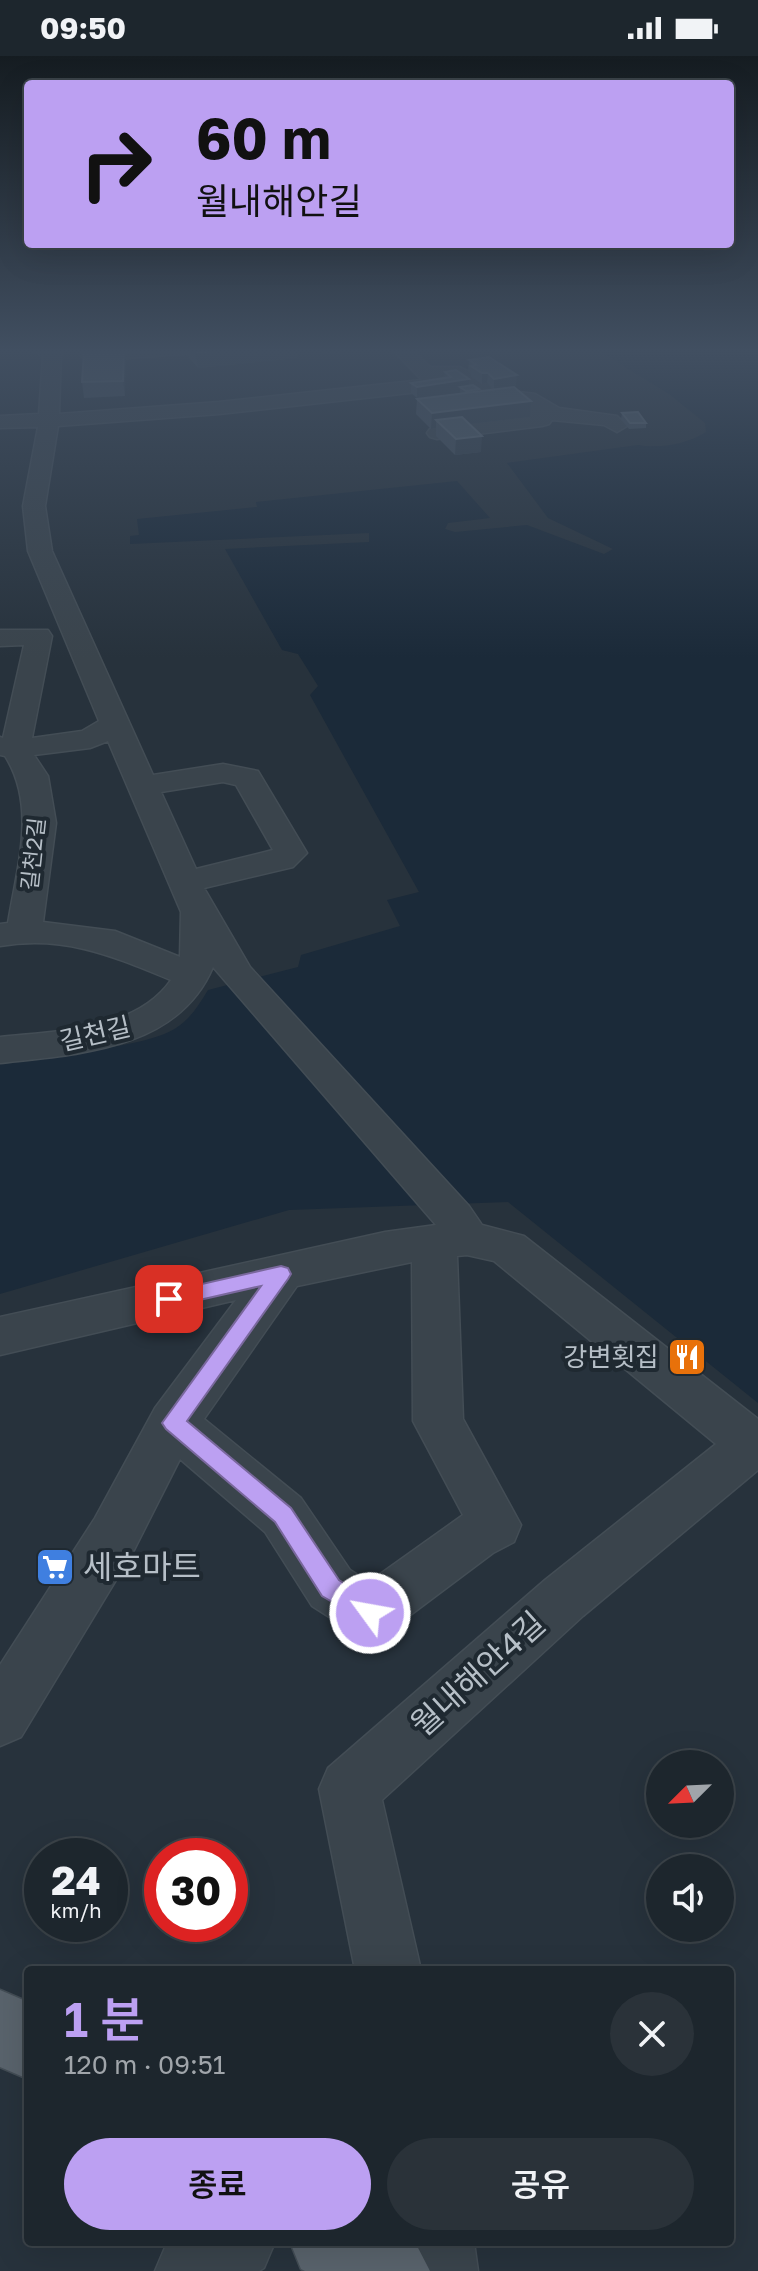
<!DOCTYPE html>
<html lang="ko">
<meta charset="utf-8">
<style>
body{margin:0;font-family:"Golos Text","Noto Sans KR",sans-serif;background:#2a3239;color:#f1f3f6;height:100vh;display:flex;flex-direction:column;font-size:30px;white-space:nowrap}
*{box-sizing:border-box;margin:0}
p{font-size:26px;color:#a0a5aa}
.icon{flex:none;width:44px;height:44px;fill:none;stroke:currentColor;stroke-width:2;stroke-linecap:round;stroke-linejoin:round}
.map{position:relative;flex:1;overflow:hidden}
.sheet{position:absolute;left:24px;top:1910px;width:710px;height:280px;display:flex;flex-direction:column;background:#1d262d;border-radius:8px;box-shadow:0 8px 32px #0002,0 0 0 2px #3b4349}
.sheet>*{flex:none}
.hud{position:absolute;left:24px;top:24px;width:710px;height:168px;border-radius:8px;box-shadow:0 8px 32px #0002,0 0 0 2px #3b4349;background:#bca0f2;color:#111;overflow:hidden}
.needle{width:52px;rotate:246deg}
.tools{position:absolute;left:646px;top:1694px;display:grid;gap:16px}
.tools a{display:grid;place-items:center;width:88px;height:88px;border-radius:50%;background:#1d262d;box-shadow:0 8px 32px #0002,0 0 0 2px #3b4349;font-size:40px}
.speed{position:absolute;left:24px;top:1782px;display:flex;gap:16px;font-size:40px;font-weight:700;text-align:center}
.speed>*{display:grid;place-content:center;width:104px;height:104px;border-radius:50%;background:#1d262d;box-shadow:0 8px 32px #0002,0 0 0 2px #3b4349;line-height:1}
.speed small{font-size:20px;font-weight:400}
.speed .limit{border:12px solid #d22;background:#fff;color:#111}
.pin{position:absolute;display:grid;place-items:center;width:68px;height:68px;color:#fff;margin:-34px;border-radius:16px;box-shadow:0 4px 12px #0006}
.me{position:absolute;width:88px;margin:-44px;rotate:302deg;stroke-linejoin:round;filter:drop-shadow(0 0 6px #0008)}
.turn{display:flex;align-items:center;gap:28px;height:168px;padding:0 40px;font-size:36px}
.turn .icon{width:104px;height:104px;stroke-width:2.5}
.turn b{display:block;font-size:56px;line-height:68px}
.round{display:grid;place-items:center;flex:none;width:84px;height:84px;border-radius:42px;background:#2a3239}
.head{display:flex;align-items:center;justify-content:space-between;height:136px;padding:0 40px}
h1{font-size:48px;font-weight:600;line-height:60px;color:#bca0f2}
.cta{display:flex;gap:16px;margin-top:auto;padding:16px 40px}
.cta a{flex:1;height:92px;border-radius:48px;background:#bca0f2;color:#111;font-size:32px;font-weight:600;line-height:92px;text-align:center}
.cta a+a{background:#2a3239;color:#f1f3f6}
.status{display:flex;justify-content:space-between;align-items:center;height:56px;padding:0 40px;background:#1d262d;direction:ltr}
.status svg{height:22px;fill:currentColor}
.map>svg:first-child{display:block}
.water{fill:#1b2a39}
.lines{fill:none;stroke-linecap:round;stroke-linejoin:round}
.minor-casing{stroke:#434d55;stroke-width:3}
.major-casing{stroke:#434d55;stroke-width:3}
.minor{fill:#3a444c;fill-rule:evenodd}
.major{fill:#59636c;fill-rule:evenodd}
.wall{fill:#424e5a}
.shaded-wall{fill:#323e49}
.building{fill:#4e5b66;stroke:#5e6a75;stroke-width:2}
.route{fill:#bca0f2;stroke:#7a689d;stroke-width:2}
.labels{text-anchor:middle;stroke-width:8;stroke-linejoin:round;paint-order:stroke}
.far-street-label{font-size:22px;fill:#b6bfc7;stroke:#1f2931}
.street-label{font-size:26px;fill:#b6bfc7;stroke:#1f2931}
.poi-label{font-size:26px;fill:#b6bfc7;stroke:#1f2931;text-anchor:end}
.near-poi-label{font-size:32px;fill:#b6bfc7;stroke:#1f2931;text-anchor:start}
.near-street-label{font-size:32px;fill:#b6bfc7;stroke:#1f2931}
</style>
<div class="status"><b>09:50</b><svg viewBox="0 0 49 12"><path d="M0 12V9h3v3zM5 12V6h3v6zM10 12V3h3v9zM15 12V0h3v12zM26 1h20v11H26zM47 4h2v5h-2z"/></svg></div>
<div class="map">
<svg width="758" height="2215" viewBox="0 0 758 2215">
<rect width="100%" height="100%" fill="#27323c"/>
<path class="water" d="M594 292H758V1347L508 1146 289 1154 0 1238V1006C40 1000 147 992 176 972 191 962 199 949 208 934L298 911 301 899 400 870 387 844 419 836 310 639 318 630 298 598 282 594 225 493 369 486V477L130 488V480L139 479 137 463 257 451 256 446 457 425 490 462 448 467 445 473 455 476 527 469 604 498 613 493 548 462 507 407 638 389C660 393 687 388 706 376L705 367 669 338Z"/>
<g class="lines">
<defs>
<path id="minor" d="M25 292H56L61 297 59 358 219 346 422 324 390 292H410L430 311H460L503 334 535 338 559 352 617 360 627 370 617 376 604 369 552 364 549 368 542 370 437 383 430 381 427 377 430 373 527 360 525 357 530 352C519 345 506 349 493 344 476 338 460 320 441 322L447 328 437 334 219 358 58 370 45 450 52 495 153 719 223 708 258 715 307 797 293 811 204 832 250 911 469 1150 482 1169 524 1180 758 1363V1414L583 1560 382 1744 421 1914H355L319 1733 328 1712 545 1524 716 1388 494 1205 467 1199 457 1200 463 1363 521 1469 514 1486 493 1497 389 1575 370 1583 351 1575 312 1550 265 1476 180 1403 133 1496 21 1681 0 1690V1609L95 1462 155 1352 236 1244 0 1299V1261L385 1176 436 1169 213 911C178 994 79 998 0 1007V981C56 975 136 975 171 924 112 900 65 879 0 890V868L8 867C17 811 37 750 5 700L0 699V681L3 682 24 589 0 590V574H48L52 580 32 682 82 675 99 665 28 495 23 450 38 371 0 372V360L39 358 43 300ZM108 685 181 856 180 901 115 875 43 866 56 767 48 720 34 699 90 692ZM223 726 236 729 273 794 196 813 161 736ZM412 1206 413 1365 463 1459 369 1526 350 1514 301 1442 204 1363 297 1230Z
M106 292H204L195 297 89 305 80 299 82 295Z
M170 2186H275L264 2212 259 2215H155L166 2189Z
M400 2186H474L478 2215H404Z"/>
<path id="major" d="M0 1934 28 1946V2023L0 2011Z
M290 2186H415L430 2215H305L301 2213Z"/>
</defs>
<use href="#minor" class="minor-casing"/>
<use href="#major" class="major-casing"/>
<use href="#minor" class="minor"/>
<use href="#major" class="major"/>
</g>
<path class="wall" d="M97 292H125V340L84 342 82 326Z
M188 292H296L297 302 198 312 188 300Z
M469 304 516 330 499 333 531 345 530 361 470 368 481 396 455 399 436 380V372L431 373 416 358 417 343 461 338 460 336 417 342 411 337V327L444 322 445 316 479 335 493 334 487 327 482 328 471 321V316L468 315Z
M622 357 646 367V372L629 373 621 363Z"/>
<path class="shaded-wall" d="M124 292 126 301 125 340 123 325Z
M243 292H296L297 302 198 312 196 297Z
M324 292H372V293L324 298Z
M482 317H488L487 327 482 328Z
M517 319 516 330 494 334V323Z
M469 323V334L460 331V336L417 342V331Z
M531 345 530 361 444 371 436 364V372L431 373 432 357Z
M482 380 481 396 455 399 456 383Z"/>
<path class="building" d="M97 292H124L123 325 82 326 84 295 97 294Z
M193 292H243L196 297Z
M489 301 517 319 494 323 488 317H482L471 310 477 309 469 304Z
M456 314 469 323 417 331 411 327 451 321 445 316Z
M473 329 479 333 466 335 460 331Z
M514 331 531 345 432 357 417 343Z
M638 356 646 367H630L622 357Z
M462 361 482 380 456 383 436 364Z"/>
<linearGradient id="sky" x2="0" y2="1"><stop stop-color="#151c21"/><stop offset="0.49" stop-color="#414f61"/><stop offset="1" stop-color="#414f61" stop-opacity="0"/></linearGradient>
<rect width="758" height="602" fill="url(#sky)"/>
<path class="route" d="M281 1210 288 1212 291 1218 288 1223 187 1365 291 1452 339 1524 378 1549 382 1557 378 1565 370 1568 322 1540 275 1466 166 1373 162 1367 261 1230 169 1251 162 1248 159 1243 162 1237Z"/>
<defs>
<symbol id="restaurant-square" viewBox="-11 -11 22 22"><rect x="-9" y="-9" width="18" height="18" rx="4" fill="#e8710a" stroke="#1f2931"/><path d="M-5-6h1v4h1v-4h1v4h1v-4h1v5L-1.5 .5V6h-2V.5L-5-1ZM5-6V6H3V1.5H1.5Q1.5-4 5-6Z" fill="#fff"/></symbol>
<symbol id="supermarket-square" viewBox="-11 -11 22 22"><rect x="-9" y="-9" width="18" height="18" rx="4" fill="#3f7fe0" stroke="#1f2931"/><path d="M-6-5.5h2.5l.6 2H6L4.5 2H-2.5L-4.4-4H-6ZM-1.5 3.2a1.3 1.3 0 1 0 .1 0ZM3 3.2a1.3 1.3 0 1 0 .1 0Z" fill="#fff"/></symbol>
</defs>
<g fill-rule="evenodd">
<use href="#restaurant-square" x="665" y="1279" width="44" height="44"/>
<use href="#supermarket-square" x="33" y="1489" width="44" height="44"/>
</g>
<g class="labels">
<g class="far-street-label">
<text transform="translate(33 798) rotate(-84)" y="8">길천2길</text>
</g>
<g class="street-label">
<text transform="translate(95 978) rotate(-13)" y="9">길천길</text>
</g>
<g class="poi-label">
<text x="659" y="1310">강변횟집</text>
</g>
<g class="near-poi-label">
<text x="83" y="1522">세호마트</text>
</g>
<g class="near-street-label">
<text transform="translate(478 1618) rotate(-42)" y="11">월내해안4길</text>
</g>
</g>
</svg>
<div class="tools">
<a><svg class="needle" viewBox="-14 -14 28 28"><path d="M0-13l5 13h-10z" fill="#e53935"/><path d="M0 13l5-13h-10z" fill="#a0a5aa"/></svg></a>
<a><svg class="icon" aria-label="sound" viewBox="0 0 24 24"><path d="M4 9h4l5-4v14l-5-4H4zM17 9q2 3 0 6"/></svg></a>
</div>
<div class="speed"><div>24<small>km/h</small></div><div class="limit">30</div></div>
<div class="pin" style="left:169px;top:1243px;background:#d93025"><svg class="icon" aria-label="arrive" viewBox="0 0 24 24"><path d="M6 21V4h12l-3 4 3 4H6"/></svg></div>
<svg class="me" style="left:370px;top:1557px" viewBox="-20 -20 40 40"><circle r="17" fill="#bca0f2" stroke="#fff" stroke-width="3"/><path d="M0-11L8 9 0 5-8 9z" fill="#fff"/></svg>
<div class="hud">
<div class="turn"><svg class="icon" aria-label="right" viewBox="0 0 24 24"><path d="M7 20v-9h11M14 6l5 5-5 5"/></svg><div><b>60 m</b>월내해안길</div></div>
</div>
<section class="sheet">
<div class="head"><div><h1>1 분</h1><p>120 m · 09:51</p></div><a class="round"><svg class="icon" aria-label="close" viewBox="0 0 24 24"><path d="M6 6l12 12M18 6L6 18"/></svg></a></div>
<div class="cta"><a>종료</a><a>공유</a></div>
</section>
</div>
